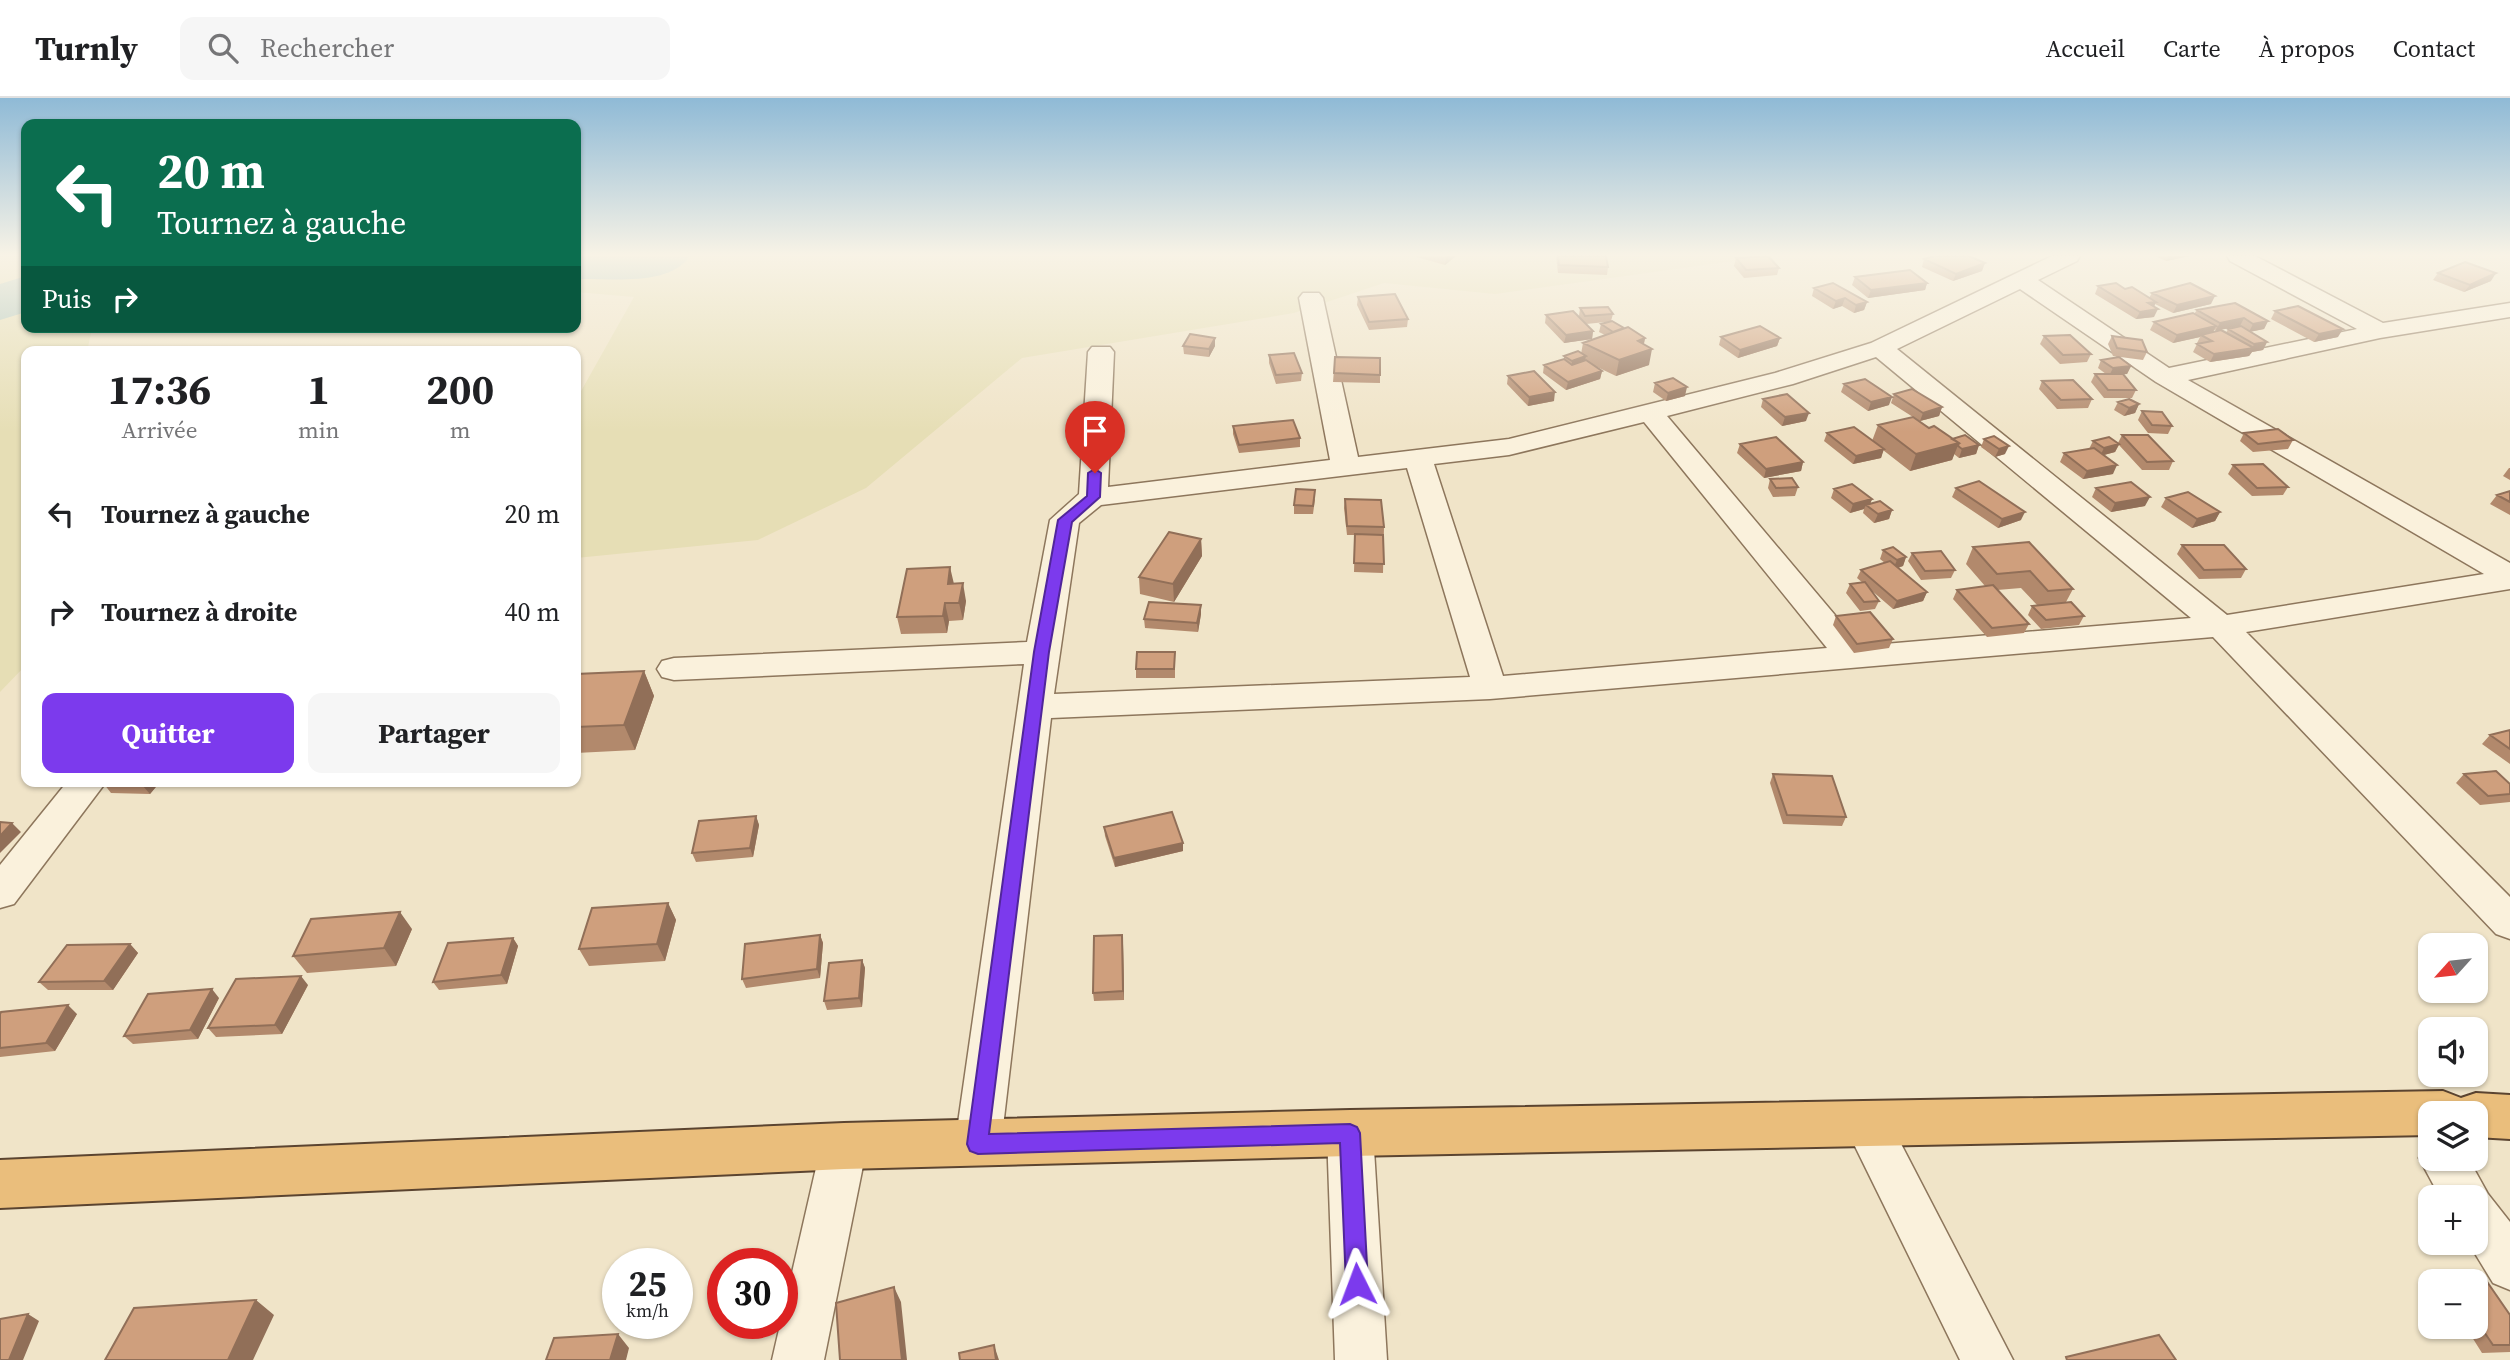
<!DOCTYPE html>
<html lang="fr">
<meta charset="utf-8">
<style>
body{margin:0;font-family:"Source Serif 4",serif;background:#f6f6f6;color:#202124;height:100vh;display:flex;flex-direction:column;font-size:26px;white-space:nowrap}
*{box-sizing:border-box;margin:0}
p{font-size:23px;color:#757577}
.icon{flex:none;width:38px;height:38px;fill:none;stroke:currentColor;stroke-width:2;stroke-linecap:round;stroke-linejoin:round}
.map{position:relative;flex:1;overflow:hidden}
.details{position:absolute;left:21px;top:248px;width:560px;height:441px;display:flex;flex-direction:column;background:#fff;border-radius:14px;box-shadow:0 2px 5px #0004}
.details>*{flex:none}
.hud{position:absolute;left:21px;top:21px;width:560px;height:214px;border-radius:14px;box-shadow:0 2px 5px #0004;background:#0b6e4f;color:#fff;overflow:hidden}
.needle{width:46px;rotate:243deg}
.fabs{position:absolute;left:2418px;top:835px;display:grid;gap:14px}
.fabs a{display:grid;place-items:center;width:70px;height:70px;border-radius:14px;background:#fff;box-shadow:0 2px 5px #0004;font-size:35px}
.speed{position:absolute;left:602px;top:1150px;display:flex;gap:14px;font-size:35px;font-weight:700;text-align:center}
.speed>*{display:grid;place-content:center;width:91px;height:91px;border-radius:50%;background:#fff;box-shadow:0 2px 5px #0004;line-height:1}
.speed small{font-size:18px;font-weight:400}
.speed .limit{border:10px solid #d22;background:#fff;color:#111}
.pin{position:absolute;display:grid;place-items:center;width:60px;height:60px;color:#fff;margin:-72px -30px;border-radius:50% 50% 50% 0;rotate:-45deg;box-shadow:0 0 7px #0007}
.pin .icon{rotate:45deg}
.me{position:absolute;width:77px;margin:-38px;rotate:357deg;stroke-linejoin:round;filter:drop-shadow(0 0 5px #0008)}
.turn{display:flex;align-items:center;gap:24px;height:147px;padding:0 21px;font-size:32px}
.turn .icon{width:91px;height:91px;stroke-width:2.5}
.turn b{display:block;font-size:49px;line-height:60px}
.then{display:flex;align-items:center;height:66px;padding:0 21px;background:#0003;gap:14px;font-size:26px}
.eta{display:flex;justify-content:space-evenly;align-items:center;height:119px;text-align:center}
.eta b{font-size:42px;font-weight:700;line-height:49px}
.action{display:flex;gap:14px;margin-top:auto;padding:14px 21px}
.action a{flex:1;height:80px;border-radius:14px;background:#7c3aed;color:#fff;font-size:28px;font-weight:700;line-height:80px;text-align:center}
.action a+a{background:#f6f6f6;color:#202124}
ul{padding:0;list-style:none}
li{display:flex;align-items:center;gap:21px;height:98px;padding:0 21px}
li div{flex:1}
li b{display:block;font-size:26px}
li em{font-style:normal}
header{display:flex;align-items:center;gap:42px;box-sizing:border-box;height:98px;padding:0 35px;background:#fff;border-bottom:2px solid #e0e0e0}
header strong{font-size:33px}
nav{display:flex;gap:38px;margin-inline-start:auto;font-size:24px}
.search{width:490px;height:63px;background:#f6f6f6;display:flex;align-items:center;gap:18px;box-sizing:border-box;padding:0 24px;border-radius:14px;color:#757577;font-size:26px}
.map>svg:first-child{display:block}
.farmland{fill:#e6deb5}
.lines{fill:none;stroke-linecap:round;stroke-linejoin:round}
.river{fill:#a9c4bc;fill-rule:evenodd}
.minor-casing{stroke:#8d765c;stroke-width:3}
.trunk-casing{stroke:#5b4430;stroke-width:4}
.minor{fill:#faf1dc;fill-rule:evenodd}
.trunk{fill:#eabe7c;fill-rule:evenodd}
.wall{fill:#b2896c;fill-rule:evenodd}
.shaded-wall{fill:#916f58}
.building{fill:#cf9f7d;stroke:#916f58;stroke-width:2}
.route{fill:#7c3aed;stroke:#51269a;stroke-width:2}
</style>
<header>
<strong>Turnly</strong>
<div class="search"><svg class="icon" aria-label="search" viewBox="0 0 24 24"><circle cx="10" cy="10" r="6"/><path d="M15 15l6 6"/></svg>Rechercher</div>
<nav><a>Accueil</a><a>Carte</a><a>À propos</a><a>Contact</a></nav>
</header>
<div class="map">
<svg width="2510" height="1262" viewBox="0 0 2510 1262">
<rect width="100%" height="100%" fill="#f0e4c8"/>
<path class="farmland" d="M0 158H26V229H106L91 235 87 254H26V567L0 594Z
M576 158H1770L1495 196 1384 185 1294 215 1022 260 866 390 758 442 576 460V302L634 199 576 194Z"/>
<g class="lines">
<path class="river" d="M576 158H690C669 189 610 180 576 181Z
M26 178V214L0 222V186Z"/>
<defs>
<path id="minor" d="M2052 158H2080L2077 163 2038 182 2169 270 2357 231 2230 163 2227 158H2255L2383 225 2510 205V219L2380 240 2188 282 2510 465V491L2246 534 2510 799V841L2496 836 2213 539 1490 601 1051 620 1001 1046 994 1061 978 1067 962 1061 955 1046 1024 566 674 582 662 579 657 571 662 563 674 560 1027 544 1050 422 1079 396 1088 254 1092 249H1110L1114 254 1108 389 1330 362 1299 200 1303 195H1319L1323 200 1358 359 1509 341 1775 275 1871 245ZM2020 191 2156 284 2484 476 2227 517 1897 251ZM1876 259 2191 520 1861 548 1667 318 1793 286ZM1644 324 1827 550 1503 578 1434 366 1509 357ZM1407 370 1470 579 1054 596 1079 425 1101 407Z
M67 684H106L14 806 0 810V767Z
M1868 1007 1884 1013 2013 1262H1960L1845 1028 1852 1013Z
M1350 1014 1366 1020 1373 1035 1387 1262H1335L1327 1035 1334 1020Z
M844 1027 860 1033 867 1048 824 1262H772L821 1048 828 1033Z
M2431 1043V1060H2468L2488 1096 2510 1124V1192L2493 1185 2468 1144H2476V1099H2440L2419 1060 2426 1045Z"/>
<path id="trunk" d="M2443 993 2461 1000 2476 995 2510 997V1041L2476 1039V1015H2431V1037L1350 1058 844 1071 0 1110V1062L844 1025 1350 1012Z"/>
</defs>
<use href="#minor" class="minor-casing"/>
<use href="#trunk" class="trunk-casing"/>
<use href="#minor" class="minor"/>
<use href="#trunk" class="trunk"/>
</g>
<path class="wall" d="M1413 158H1456L1445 167Z
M1556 158H1606L1608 169 1607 177 1558 175Z
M2155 158H2190L2166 163Z
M1736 160 1779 170 1777 177 1744 180 1734 168Z
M1924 161 1982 173 1953 183 1922 169Z
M2438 175 2491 183 2464 194 2433 182Z
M1855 179 1927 185 1925 192 1868 200 1852 187Z
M2098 188 2125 191 2149 200 2152 195 2211 206 2173 215 2155 206 2154 209V219L2136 221 2095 196Z
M1814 190 1867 204 1864 212 1854 215 1842 208 1833 211 1812 198Z
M1358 199 1408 221 1407 229 1369 232 1357 207Z
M1580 210 1613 216 1611 223 1624 230 1645 240 1644 246 1649 267 1616 278 1593 267 1602 273 1600 281 1566 292 1543 275 1544 267 1564 261V258L1581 256 1583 245 1605 237 1599 234 1601 226 1606 224 1586 226 1593 233 1592 241 1564 245 1545 225 1546 217 1579 218Z
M2197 212 2268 223 2264 231 2249 234 2267 244 2263 252 2252 254 2249 258 2210 264 2193 254 2197 246H2199L2197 245 2200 239 2173 245 2150 232 2154 224 2194 216ZM2240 228 2228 231 2226 235 2213 234 2214 232Z
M2275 213 2338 239 2314 244 2271 221Z
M2044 238 2091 256 2087 264 2060 266 2040 246Z
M2112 238 2147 254 2143 262 2113 258 2108 246Z
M1721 239 1780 240 1777 248 1738 260 1719 247Z
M1215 240V248L1209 259 1184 256 1183 248Z
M1269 257 1302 275 1301 283 1276 286 1269 265Z
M1335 259 1380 277V285L1333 284Z
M2101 262 2131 268 2127 276H2123L2136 292 2132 300H2104L2091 284 2095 276H2106L2098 270Z
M1508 278 1554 303 1528 308 1507 286Z
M2042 283 2092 301 2088 310 2057 311 2039 291Z
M1655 285 1685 298 1666 303 1653 294Z
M1844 286 1889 307 1868 313 1841 294Z
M1894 296 1942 309 1939 318 1920 323 1929 330 1952 341 1979 347 1976 356 1959 360 1954 356 1952 362 1910 373 1883 352 1881 360 1853 366 1824 343 1827 335 1872 343 1878 327 1913 319 1891 305Z
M1763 301 1806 323 1782 328 1761 309Z
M2118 304 2139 306 2135 315 2124 318 2114 312Z
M2142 313 2172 328 2168 336 2148 335 2138 322Z
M1233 328 1300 340V349L1239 355 1233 336Z
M2244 335 2293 342 2288 351 2253 354 2240 343Z
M2122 337 2173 363 2169 372H2142L2119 347 2115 354 2104 357 2113 376 2083 381 2060 364 2064 355 2089 351 2093 343 2118 345Z
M1994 338 2005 356 1995 359 1981 349 1984 341Z
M1740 346 1803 364 1801 373 1764 380 1737 355Z
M2233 367 2288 389 2283 397 2252 398 2228 376Z
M2509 370H2510V382L2503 378Z
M1770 381 1798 389 1795 398 1773 399 1768 390Z
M1956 390 2021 422 1998 430 1952 399Z
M2096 390 2145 408 2111 414 2092 399Z
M1834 391 1872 401 1870 406 1892 412 1889 421 1874 425 1863 415 1864 411 1850 415 1831 400Z
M2510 393V417L2490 406 2497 397Z
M2166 400 2220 414 2215 423 2192 430 2161 409Z
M1315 401 1313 416H1294V407Z
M1345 401 1384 429 1383 475 1354 474 1355 437H1347L1344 410Z
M1201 441 1202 458 1174 504 1140 496 1139 479Z
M2182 447 2246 471 2241 480 2199 481 2177 456Z
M1973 449 2073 491 2066 504 2084 518 2079 527 2041 531 2028 517 2032 508 2037 507 2021 490 1997 492 2029 526 2024 535 1987 539 1953 501 1957 492 1985 488 1966 466Z
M1883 452 1906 459 1903 468 1898 470 1927 494 1923 503 1893 511 1871 492 1879 503 1875 511 1860 513 1846 495 1850 486 1863 485 1857 480 1861 472 1885 465 1880 461Z
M1912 455 1955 472 1951 480 1921 482 1908 463Z
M954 486 966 503 963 522 949 523 947 535 901 536 897 519Z
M1201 507V516L1198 534 1145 530 1144 521Z
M1836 518 1893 541 1889 550 1854 555 1833 527Z
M1175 554V580H1136V571Z
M644 573 654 598 635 652 576 655V576Z
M2510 632V666L2482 646 2490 637Z
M1773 676 1846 719 1842 728 1783 726 1770 685Z
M2464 676 2510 686V704L2480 707 2456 685Z
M106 684H160L150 696 111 695 104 686Z
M197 684H230L229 687 198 686Z
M756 718 759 727 753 759 696 764 692 755Z
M1104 729 1183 745V753L1115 769 1105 738Z
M668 805 676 822 665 863 589 868 579 851Z
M412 831 396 868 307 875 293 858Z
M820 837 823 845 820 880 746 890 742 881Z
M513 840 518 848 507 886 439 892 433 884Z
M130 846 138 855 113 892H48L39 884Z
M1123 846 1124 902 1094 903 1093 895Z
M862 862 865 870 862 909 827 912 824 903Z
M308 887 282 936 216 939 208 930Z
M219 900 198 941 133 946 124 938Z
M0 916H77L55 953 0 959Z
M2481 1175 2510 1217V1254L2482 1255 2465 1228H2476V1183H2436L2446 1176Z"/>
<path class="shaded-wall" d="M1447 158H1456L1445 167 1446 159Z
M2168 158H2190L2166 163Z
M1985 165 1982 173 1953 183 1956 176Z
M2496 175 2491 183 2464 194 2470 187Z
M1927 185 1925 192 1868 200 1871 192Z
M2215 198 2211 206 2173 215 2177 207Z
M1845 200 1842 208 1833 211 1836 203Z
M1867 204 1864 212 1854 215 1856 207Z
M2156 204 2153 211H2158L2154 219 2136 221 2140 214 2148 205Z
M2244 220 2240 228 2215 233 2220 225Z
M2268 223 2264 231 2249 234 2253 226Z
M2216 228 2212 236 2201 237 2200 239 2173 245 2177 237Z
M2343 231 2338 239 2314 244 2319 236Z
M1593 233 1592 241 1564 245 1566 237Z
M1215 240V248L1209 259V251Z
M1645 240 1642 254 1652 251 1649 267 1616 278 1619 262 1638 243Z
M1780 240 1777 248 1738 260 1740 252Z
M2267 244 2263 252 2252 254 2249 258 2210 264 2214 256 2252 251 2254 246Z
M1586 258 1584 267 1571 271 1572 263Z
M2131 268 2127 276 2109 278 2113 270Z
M1602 273 1600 281 1566 292 1568 284Z
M1687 289 1685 298 1666 303 1668 295Z
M1555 294 1554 303 1528 308 1529 299Z
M1892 299 1889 307 1868 313 1871 304Z
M2139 306 2135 315 2124 318 2129 310Z
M1942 309 1939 318 1920 323 1923 315Z
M1809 315 1806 323 1782 328 1785 319Z
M1959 345 1952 362 1910 373 1916 356Z
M2119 346 2115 354 2100 358 2104 350Z
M1979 347 1976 356 1959 360 1962 351Z
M2009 348 2005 356 1995 359 1999 351Z
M1884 351 1881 360 1853 366 1856 358Z
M1803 364 1801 373 1764 380 1766 371Z
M2117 367 2113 376 2083 381 2087 373Z
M2150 399 2145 408 2111 414 2115 405Z
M1872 401 1869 409 1866 407 1864 411 1850 415 1853 406Z
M1892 412 1889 421 1874 425 1878 416Z
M2025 414 2021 422 1998 430 2002 421Z
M2220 414 2215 423 2192 430 2197 421Z
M1201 441 1202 458 1174 504 1173 486Z
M1906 459 1903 468 1893 471 1897 462Z
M950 469 954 486H948Z
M963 485 966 503 963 522 959 505Z
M1927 494 1923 503 1893 511 1897 503Z
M945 505 949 523 947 535 943 518Z
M1201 507V516L1198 534 1197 525Z
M644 573 654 598 635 652 624 627Z
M145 684H160L150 696 142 687Z
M756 718 759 727 753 759 750 750Z
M12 725 21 734 0 755V738Z
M1183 745V753L1115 769 1114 760Z
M668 805 676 822 665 863 657 846Z
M400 814 412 831 396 868 384 850Z
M820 837 823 845 820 880 817 871Z
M1122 837 1123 846 1124 902 1123 893Z
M513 840 518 848 507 886 501 877Z
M130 846 138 855 113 892 104 883Z
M862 862 865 870 862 909 859 900Z
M301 878 308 887 282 936 275 927Z
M212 891 219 900 198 941 190 932Z
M68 907 77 916 55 953 46 945Z
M894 1189 901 1204 907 1262H902Z
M256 1202 274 1217 253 1262H228Z
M28 1216 39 1223 23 1262H9Z
M618 1236 629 1250 626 1262H610Z
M994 1247 999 1262H996Z"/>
<path class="building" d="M1558 158H1606L1608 169 1559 167Z
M1768 158 1779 170 1746 172 1736 160Z
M1934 158H1969L1985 165 1956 176 1924 161Z
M2465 164 2496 175 2470 187 2438 175Z
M1910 172 1927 185 1871 192 1855 179Z
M1833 185 1867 204 1856 207 1845 200 1836 203 1814 190Z
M2116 185 2125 191 2132 189 2156 204 2148 205 2158 211 2140 214 2098 188Z
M2190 185 2215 198 2177 207 2152 195Z
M1395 196 1408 221 1369 224 1358 199Z
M2235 205 2268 223 2253 226 2244 220 2220 225 2197 212Z
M2298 208 2343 231 2319 236 2275 213Z
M1608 209 1613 216 1585 218 1580 210Z
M1573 213 1593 233 1566 237 1546 217Z
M2193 215 2216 228 2177 237 2154 224Z
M1612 223 1624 230 1613 234 1601 226Z
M1760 228 1780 240 1740 252 1721 239Z
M2241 228 2267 244 2254 246 2228 231Z
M1628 229 1645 240 1638 243 1652 251 1619 262 1583 245Z
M2221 232 2254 250 2214 256 2197 246 2212 243 2201 237Z
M1190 236 1215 240 1209 251 1183 248Z
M2070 237 2091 256 2063 257 2044 238Z
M2112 238 2142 242 2147 254 2117 250Z
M1578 253 1586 258 1572 263 1564 258Z
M1294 255 1302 275 1276 277 1269 257Z
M1335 259 1380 260V277L1334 275Z
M2119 259 2131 268 2113 270 2101 262Z
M1564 261 1572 267 1586 262 1602 273 1568 284 1544 267Z
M1534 273 1555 294 1529 299 1508 278Z
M2095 276H2123L2136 292H2108Z
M1673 280 1687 289 1668 295 1655 285Z
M1865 281 1892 299 1871 304 1844 286Z
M2073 282 2092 301 2061 302 2042 283Z
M1912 291 1942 309 1923 315 1894 296Z
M1787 296 1809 315 1785 319 1763 301Z
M2129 301 2139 306 2129 310 2118 304Z
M2142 313 2162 314 2172 328 2152 327Z
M1913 319 1929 330 1934 328 1959 345 1916 356 1878 327Z
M1293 322 1300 340 1239 347 1233 328Z
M1854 329 1884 351 1856 358 1827 335Z
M2278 331 2293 342 2258 346 2244 335Z
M1965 337 1979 347 1962 351 1958 348 1959 345 1952 341Z
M2122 337H2148L2173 363 2147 364Z
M1994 338 2009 348 1999 351 1984 341Z
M1776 339 1803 364 1766 371 1740 346Z
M2109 339 2119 346 2104 350 2093 343Z
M2094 350 2117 367 2087 373 2064 355Z
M2263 366 2288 389 2257 390 2233 367Z
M1792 380 1798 389 1776 390 1770 381Z
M1979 383 2025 414 2002 421 1956 390Z
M2131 384 2150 399 2115 405 2096 390Z
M1852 386 1872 401 1853 406 1834 391Z
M1296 391 1315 392 1313 408 1294 407Z
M2510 393V404L2497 397Z
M2188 394 2220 414 2197 421 2166 400Z
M1345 401 1381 402 1384 429 1347 428Z
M1880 403 1892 412 1878 416 1866 407Z
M1169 434 1201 441 1173 486 1139 479Z
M1355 436 1383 437 1384 466 1354 465Z
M2029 444 2073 491 2048 493 2030 473 1997 476 1973 449Z
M2182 447H2224L2246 471 2204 472Z
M1893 449 1906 459 1897 462 1883 452Z
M1941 453 1955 472 1925 473 1912 455Z
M1890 463 1927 494 1897 503 1861 472Z
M950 469 948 486 963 485 959 505H945L943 518 897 519 907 471Z
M1865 484 1879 503 1864 504 1850 486Z
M1993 487 2029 526 1992 530 1957 492Z
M1149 504 1201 507 1197 525 1144 521Z
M2071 504 2084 518 2046 522 2032 508Z
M1870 514 1893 541 1857 546 1836 518Z
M1137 554H1175L1174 571H1136Z
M644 573 624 627 576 629V576Z
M2510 632V651L2490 637Z
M2496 673 2510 686V696L2488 698 2464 676Z
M1773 676 1832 678 1846 719 1787 717Z
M106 684H145L142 687 104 686Z
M1172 714 1183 745 1114 760 1104 729Z
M756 718 750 750 692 755 699 723Z
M0 724 12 725 0 738Z
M668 805 657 846 579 851 592 810Z
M400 814 384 850 293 858 311 821Z
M820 837 817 871 742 881 745 846Z
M1122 837 1123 893 1093 895 1094 838Z
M513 840 501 877 433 884 448 845Z
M130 846 104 883 39 884 67 847Z
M862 862 859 900 824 903 829 865Z
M301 878 275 927 208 930 236 881Z
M212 891 190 932 124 938 148 896Z
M68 907 46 945 0 950V916L1 914Z
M2481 1175 2510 1217V1247H2493L2476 1222V1183H2450L2446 1176Z
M894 1189 902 1262H840L836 1205Z
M256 1202 228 1262H105L134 1210Z
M28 1216 9 1262H0V1221Z
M618 1236 610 1262H546L554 1240Z
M2159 1237 2176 1262H2067L2066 1259Z
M994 1247 996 1262H960L959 1255Z"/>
<linearGradient id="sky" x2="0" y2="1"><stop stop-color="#8fbad6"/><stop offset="0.47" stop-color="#f8f3e6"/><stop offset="1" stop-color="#f8f3e6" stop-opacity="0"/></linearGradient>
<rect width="2510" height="334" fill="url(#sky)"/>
<path class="route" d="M1095 371 1101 375 1100 399 1072 424 1049 554 989 1036 1350 1026 1357 1029 1360 1035 1368 1186 1365 1194 1357 1198 1349 1194 1346 1186 1340 1045 978 1056 970 1053 967 1046 1034 554 1058 422 1087 398 1088 375Z"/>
</svg>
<div class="fabs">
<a><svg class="needle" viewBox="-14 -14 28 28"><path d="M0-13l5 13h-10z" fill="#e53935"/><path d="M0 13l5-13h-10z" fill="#757577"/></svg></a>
<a><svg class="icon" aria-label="sound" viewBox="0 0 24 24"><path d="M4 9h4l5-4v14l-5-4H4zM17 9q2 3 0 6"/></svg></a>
<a><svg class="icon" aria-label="layers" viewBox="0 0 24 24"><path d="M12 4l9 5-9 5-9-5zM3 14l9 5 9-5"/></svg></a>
<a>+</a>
<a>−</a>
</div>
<div class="speed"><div>25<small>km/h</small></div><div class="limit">30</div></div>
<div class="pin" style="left:1095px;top:375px;background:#d93025"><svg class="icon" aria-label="arrive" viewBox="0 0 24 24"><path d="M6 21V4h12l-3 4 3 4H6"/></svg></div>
<svg class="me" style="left:1357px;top:1186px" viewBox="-20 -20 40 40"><path d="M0-17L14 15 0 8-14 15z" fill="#7c3aed" stroke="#fff" stroke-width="4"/></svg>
<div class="hud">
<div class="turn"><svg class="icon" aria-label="left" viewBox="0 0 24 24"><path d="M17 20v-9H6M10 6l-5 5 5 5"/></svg><div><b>20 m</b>Tournez à gauche</div></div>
<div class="then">Puis<svg class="icon" aria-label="right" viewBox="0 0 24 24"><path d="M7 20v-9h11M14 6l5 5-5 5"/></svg></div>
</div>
<section class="details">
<div class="eta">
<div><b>17:36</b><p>Arrivée</p></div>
<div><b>1</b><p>min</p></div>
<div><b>200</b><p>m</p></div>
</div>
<ul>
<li><svg class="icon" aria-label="left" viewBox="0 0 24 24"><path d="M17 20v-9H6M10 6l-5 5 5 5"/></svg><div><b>Tournez à gauche</b></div><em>20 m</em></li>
<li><svg class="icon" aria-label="right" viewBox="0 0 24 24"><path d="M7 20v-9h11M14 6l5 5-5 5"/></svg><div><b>Tournez à droite</b></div><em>40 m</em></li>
</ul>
<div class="action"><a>Quitter</a><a>Partager</a></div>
</section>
</div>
